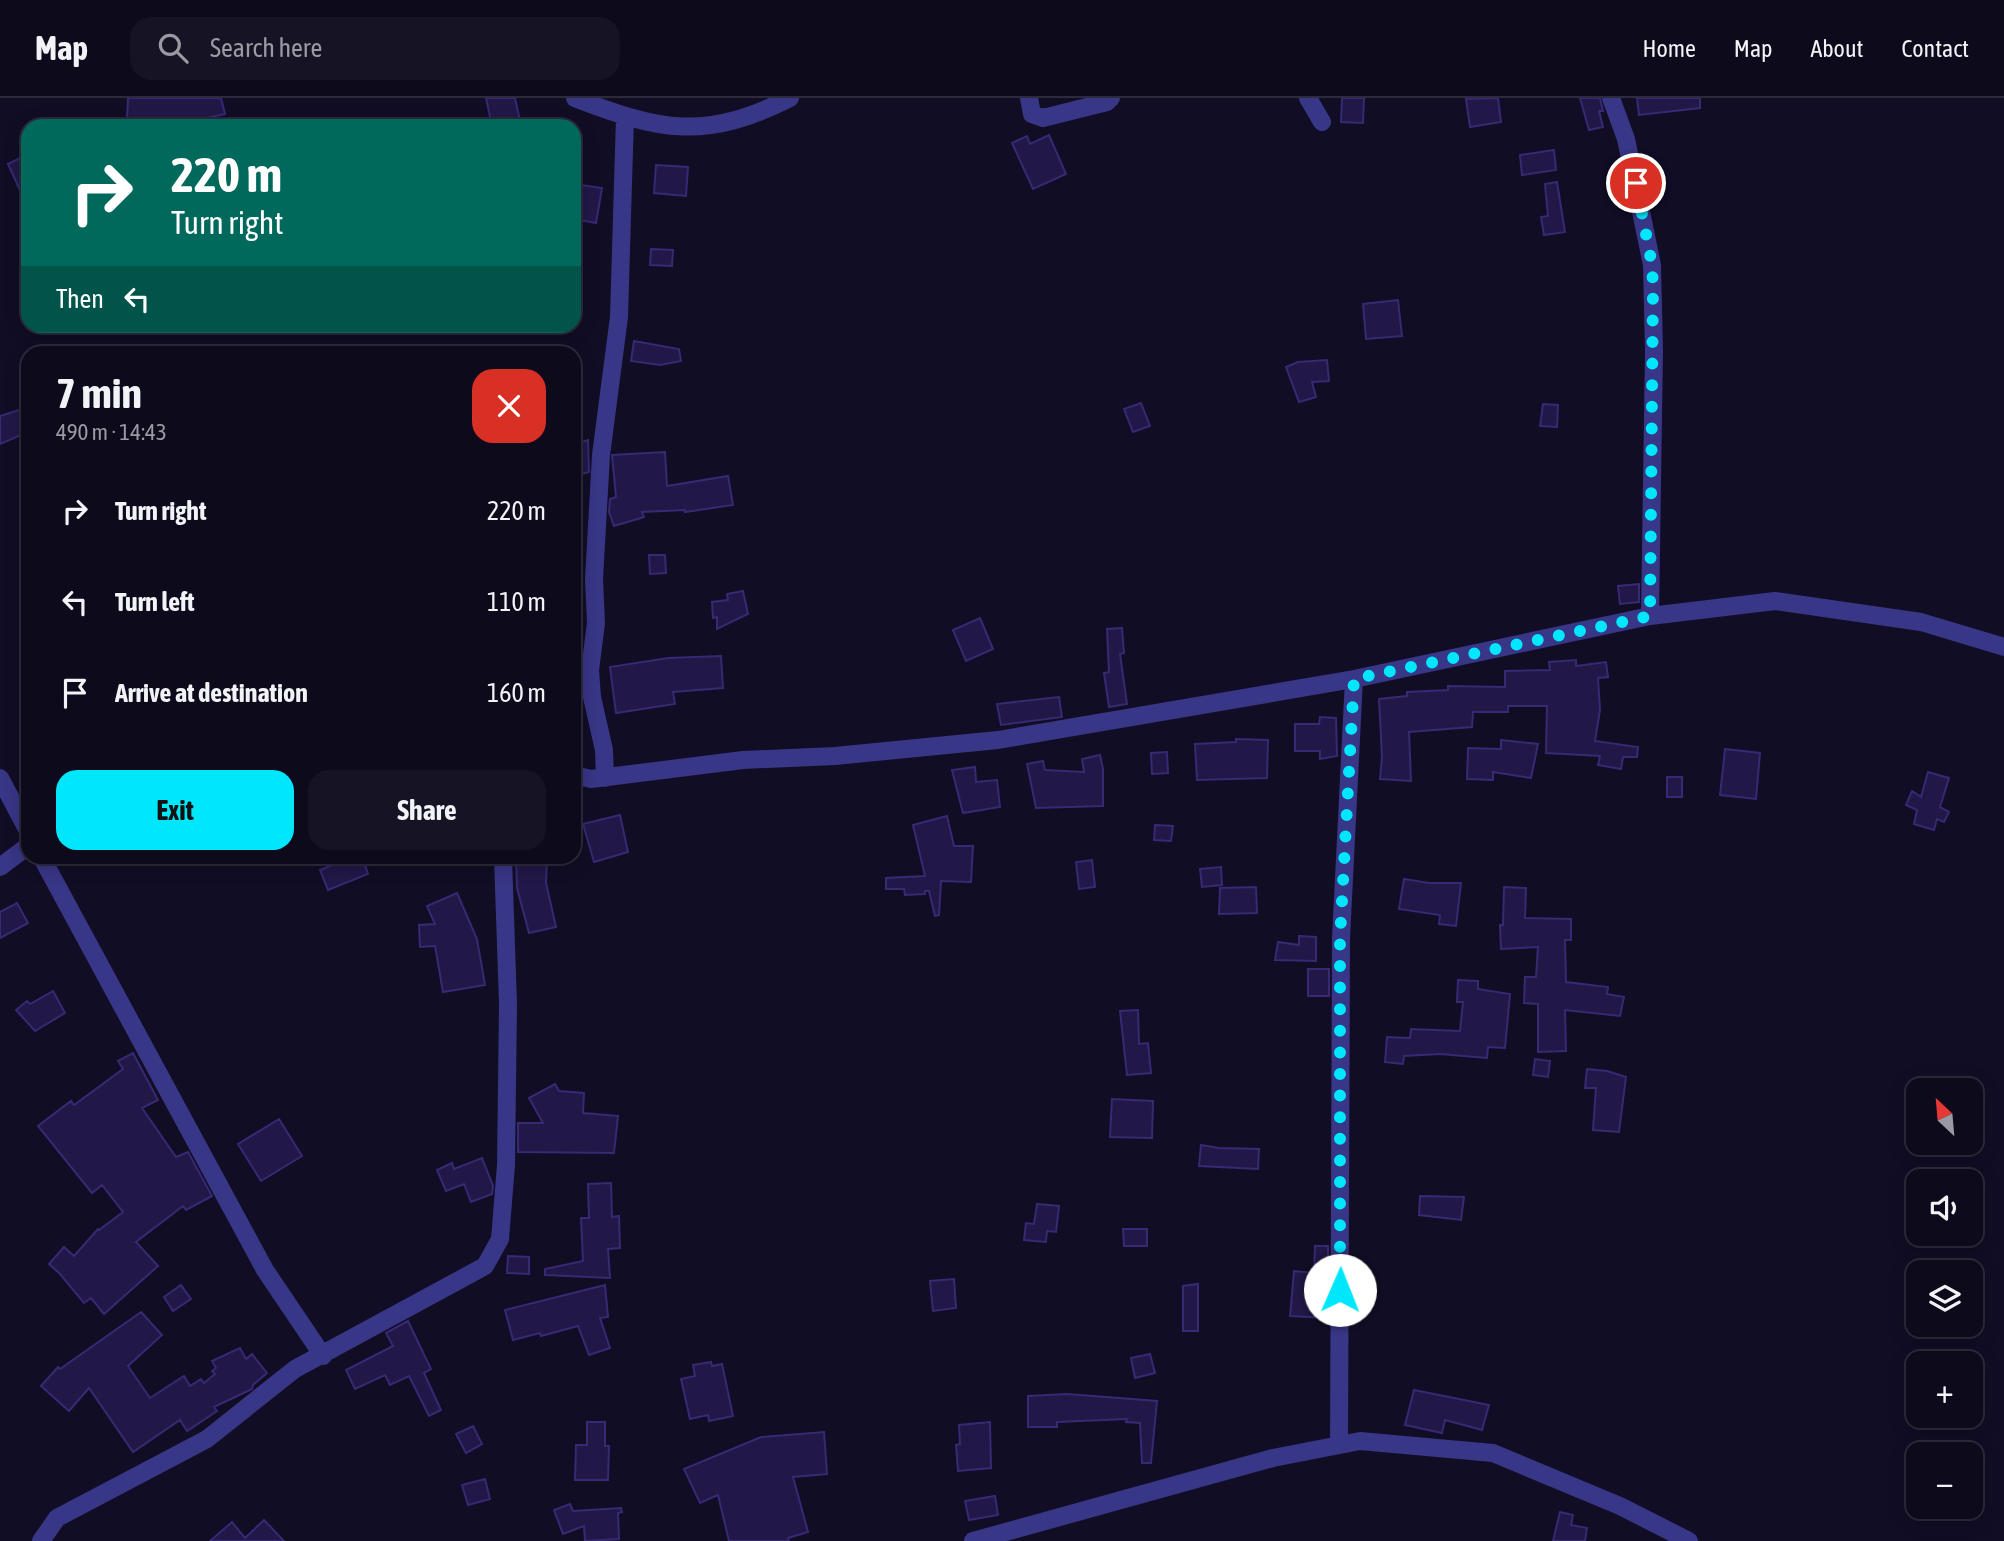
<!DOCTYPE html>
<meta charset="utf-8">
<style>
body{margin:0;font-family:"Asap Condensed",sans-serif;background:#161325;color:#f1f3f6;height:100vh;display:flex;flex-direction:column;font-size:26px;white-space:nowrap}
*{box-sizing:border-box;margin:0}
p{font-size:23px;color:#9a9aa3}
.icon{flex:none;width:38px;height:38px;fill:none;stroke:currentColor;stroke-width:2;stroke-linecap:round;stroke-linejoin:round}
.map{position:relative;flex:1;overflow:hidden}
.sheet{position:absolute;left:21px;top:248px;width:560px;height:518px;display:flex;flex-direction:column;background:#0d0a1c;border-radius:21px;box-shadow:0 4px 18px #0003,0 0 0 2px #2d2b3b}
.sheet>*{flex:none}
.hud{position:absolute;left:21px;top:21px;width:560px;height:214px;border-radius:21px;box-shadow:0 4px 18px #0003,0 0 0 2px #2d2b3b;background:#00695c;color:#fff;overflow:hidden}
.needle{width:46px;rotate:334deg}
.tools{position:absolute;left:1906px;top:980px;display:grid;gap:14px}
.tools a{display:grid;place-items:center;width:77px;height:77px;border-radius:14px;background:#0d0a1c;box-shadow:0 4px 18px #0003,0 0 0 2px #2d2b3b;font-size:35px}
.pin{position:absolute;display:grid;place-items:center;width:60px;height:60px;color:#fff;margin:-30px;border:4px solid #fff;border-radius:50%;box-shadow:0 2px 7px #0007}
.me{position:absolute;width:77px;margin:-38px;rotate:1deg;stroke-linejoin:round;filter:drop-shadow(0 0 5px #0008)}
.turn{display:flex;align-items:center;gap:24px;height:147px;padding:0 35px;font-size:32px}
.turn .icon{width:91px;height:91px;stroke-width:2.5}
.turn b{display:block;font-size:49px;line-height:60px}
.then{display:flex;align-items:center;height:66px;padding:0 35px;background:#0003;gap:14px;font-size:26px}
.round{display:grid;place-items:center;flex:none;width:74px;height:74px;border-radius:21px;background:#161325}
.summary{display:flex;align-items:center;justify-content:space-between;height:119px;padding:0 35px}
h1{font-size:42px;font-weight:700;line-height:52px}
.button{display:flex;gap:14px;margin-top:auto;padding:14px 35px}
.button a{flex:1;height:80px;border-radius:21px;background:#00e7fc;color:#111;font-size:28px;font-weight:700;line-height:80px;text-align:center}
.button a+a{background:#161325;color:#f1f3f6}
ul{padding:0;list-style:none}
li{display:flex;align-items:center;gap:21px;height:91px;padding:0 35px}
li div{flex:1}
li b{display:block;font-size:26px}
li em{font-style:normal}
header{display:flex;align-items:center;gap:42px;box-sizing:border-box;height:98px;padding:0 35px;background:#0d0a1c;border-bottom:2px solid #2d2b3b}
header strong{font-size:33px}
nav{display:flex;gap:38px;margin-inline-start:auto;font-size:24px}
.search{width:490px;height:63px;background:#161325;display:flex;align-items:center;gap:18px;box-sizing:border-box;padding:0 24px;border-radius:21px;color:#9a9aa3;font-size:26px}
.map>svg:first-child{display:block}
.building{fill:#211847;stroke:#372974;stroke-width:2}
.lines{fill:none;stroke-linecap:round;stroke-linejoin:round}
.minor{stroke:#383686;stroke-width:18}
.route{stroke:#00e7fc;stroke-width:12;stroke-dasharray:0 21.6}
</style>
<header>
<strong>Map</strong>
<div class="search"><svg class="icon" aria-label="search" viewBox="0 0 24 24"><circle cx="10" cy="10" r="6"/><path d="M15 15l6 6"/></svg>Search here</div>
<nav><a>Home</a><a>Map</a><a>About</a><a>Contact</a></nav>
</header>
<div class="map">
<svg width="2004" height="1443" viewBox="0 0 2004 1443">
<rect width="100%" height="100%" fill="#110d25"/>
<path class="building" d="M128 0H221L225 16 184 25V23L127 21Z
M486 0H515L520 23 492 28Z
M1342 0H1364L1363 25 1341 24Z
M1498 0 1501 24 1470 29 1466 1Z
M1580 0H1600L1603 13H1599L1603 29 1589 32Z
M1637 0H1700V10L1639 17Z
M1049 37 1066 76 1033 91 1012 45 1027 38 1030 46Z
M1554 52 1556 72 1522 77 1520 57Z
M24 58 28 67V110L8 66Z
M656 67 688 69 686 98 654 95Z
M1557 84 1565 134 1544 137 1541 119 1548 118 1545 86Z
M574 86 602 90 596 125 574 121Z
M651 151 673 152 672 168 650 167Z
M1398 202 1402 238 1366 241 1363 206Z
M634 243 679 251 681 263 660 267 631 263Z
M1327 262 1329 283 1312 284 1316 299 1299 304 1286 269 1298 264Z
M1141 305 1150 328 1133 334 1124 311Z
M1543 306 1558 307 1557 329 1540 328Z
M28 309V334L0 346V318Z
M588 342 589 374 574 378V346Z
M665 354 667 388 728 378 733 407 685 414V412L642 414 644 419 614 428 609 414 610 401 616 399 612 357Z
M649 457H665L666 475 650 476Z
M1639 486V504L1620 506 1618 488Z
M743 493 748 516 717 531V519L713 520 712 504 728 502 727 496Z
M980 520 993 551 966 563 953 532Z
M1122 530 1124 555 1120 556 1127 606 1109 609 1104 575 1109 574 1107 531Z
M721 558 723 590 673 594 675 606 616 615 610 569 668 560Z
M1576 562V568L1606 564 1608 579 1598 580 1600 612 1595 643 1638 649 1637 659H1623L1621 671 1598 667 1600 658 1546 655 1547 608H1508V614H1473L1472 629 1409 634 1411 683 1380 681 1382 659 1379 601 1407 598V594L1448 592V588L1505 589V573L1550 572 1549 564Z
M1059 599 1062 619 1001 627 997 606Z
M1320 619 1336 620 1337 658 1320 661V653H1295V626H1319Z
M1236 641 1268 642 1267 680 1197 682 1195 646 1236 644Z
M1501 642 1538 646 1531 680 1493 674V682L1467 681 1468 650 1501 651Z
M1725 651 1760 655 1756 701 1720 697Z
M1167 654 1168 675 1152 676 1151 655Z
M1100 657 1103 671V708L1036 710 1027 666 1043 663 1045 672 1084 674 1082 661Z
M975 669 976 684 997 682 1000 709 963 715 952 672Z
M1928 674 1949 680 1940 709 1949 714 1944 724 1937 721 1934 732 1914 726 1917 712 1906 707 1912 693 1921 699Z
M1667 679H1682V699H1667Z
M620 717 628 754 594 764 583 726Z
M947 718 954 748H973L971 784 941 783 939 817 935 818 929 793H925V796L905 797 904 791H886V780L925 778 913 727Z
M1155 727 1173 728 1171 743 1154 742Z
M340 760H363L368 776 328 792 320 772 342 763Z
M516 760H547L546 785 556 829 529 835 517 790Z
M1092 762 1095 789 1079 791 1076 764Z
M1221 769 1222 787 1202 789 1200 771Z
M1404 781 1429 785H1461L1456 828 1439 826 1440 817 1399 811Z
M1256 789 1257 815 1219 816 1220 790Z
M1504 789 1526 790 1525 820 1571 821V842H1565L1566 884 1608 889 1607 896 1624 899 1620 918 1565 912 1566 953 1538 954V906L1524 905 1525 879H1536L1538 849 1501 851 1500 827H1503Z
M457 795 477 841 485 887 443 894 435 848 420 849 419 827 435 826 427 808Z
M17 805 28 825 0 840V814Z
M1299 838 1316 839V863L1275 862 1278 844 1299 847Z
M1308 871H1329V898H1308Z
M1458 882 1478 883V891L1510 896 1505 950 1488 949 1487 960 1440 956 1404 958 1403 966 1385 964 1387 939 1410 940 1411 931 1460 933 1463 904H1457Z
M53 893 65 915 35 933 16 912 27 903 30 906Z
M1138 912 1139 946 1148 945 1151 975 1127 977 1120 913Z
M133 955 158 1002 142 1010 176 1059 188 1054 212 1098 186 1112 183 1108 136 1144 158 1168 104 1216 91 1200 84 1205 60 1176 49 1166 64 1149 74 1158 98 1131 99 1132 123 1114 102 1087 92 1095 38 1028 71 1003 74 1007 123 971 118 963Z
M1535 961 1550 963 1548 979 1533 977Z
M1587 971 1607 973 1626 979 1619 1034 1593 1032 1596 990H1585Z
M555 986 559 993 584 995 583 1015 618 1018 614 1055 518 1054V1025H543L529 1000Z
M1112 1001 1153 1003 1152 1040 1110 1039Z
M279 1021 302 1058 261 1083 238 1046Z
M1201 1047 1219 1050 1259 1051 1258 1071 1199 1068Z
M482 1060 493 1088 492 1096 471 1104 464 1086 446 1093 437 1072 452 1065 454 1071Z
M611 1085 612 1119 619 1118 620 1150 608 1151 610 1180 545 1177V1171L583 1163 581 1120H589L588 1086Z
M1420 1098 1464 1099 1461 1122 1419 1117Z
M1037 1106 1059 1108 1056 1134 1047 1133 1046 1144 1024 1142 1026 1125 1034 1126Z
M1123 1131H1147V1148H1124Z
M1315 1148H1328V1220L1290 1218 1294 1173 1314 1175Z
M508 1158 529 1159V1176L507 1175Z
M954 1181 956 1210 933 1213 930 1183Z
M1198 1186V1233H1183V1188Z
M181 1187 191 1201 173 1213 164 1199Z
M605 1187 608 1219 600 1220 610 1250 589 1257 578 1228 541 1238 540 1235 513 1242 505 1212Z
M141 1214 162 1237 128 1268 150 1300 184 1278 190 1288 201 1281 204 1285 215 1276 212 1273 216 1270 212 1263 240 1250 246 1261 252 1256 267 1275 253 1287 252 1291 214 1309 217 1313 187 1333 180 1322 133 1354 89 1290 69 1313 41 1288 58 1269 60 1271Z
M408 1223 431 1271 424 1275 441 1312 429 1318 409 1278 390 1287 385 1277 355 1291 346 1272 393 1248 386 1235Z
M1150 1256 1155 1275 1135 1280 1131 1260Z
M711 1264 712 1268 722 1266 733 1318 709 1323 708 1317 690 1321 681 1281 695 1278 693 1267Z
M1414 1292 1489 1307 1482 1332 1445 1322 1442 1335 1405 1327Z
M1067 1296 1157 1303 1151 1365H1142L1140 1325 1126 1324 1127 1321 1057 1324V1329H1028V1298Z
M587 1324H605V1348H609L608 1382H575L576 1347H587Z
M990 1324 991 1370 958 1373 956 1347 960 1346 959 1327Z
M473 1328 482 1346 466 1355 456 1336Z
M824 1334 827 1376 793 1379 808 1434 788 1440 789 1443H729L718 1397 700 1405 684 1371 761 1339Z
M485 1381 490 1401 468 1407 462 1387Z
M995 1398 998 1417 969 1422 965 1403Z
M570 1406 573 1413 621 1410 622 1414 618 1415 619 1441 585 1443 584 1428 563 1436 554 1412Z
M1560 1414 1573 1417 1571 1427 1587 1430 1585 1443H1553Z
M264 1422 284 1443H210L232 1424 245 1440Z"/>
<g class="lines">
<path class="minor" d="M575 0C660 33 705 43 790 0
M1029 0 1032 16 1043 20 1107 4 1111 0
M1308 0 1322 24
M1611 0 1626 41 1652 167 1654 253 1650 518
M574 677 591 681 743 662 835 658 998 642 1354 581 1650 518 1775 503 1921 524 2004 549
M0 680 28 733
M605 680 604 652 592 599 590 572 596 525 594 481 601 357 619 219 625 19
M42 760 265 1172 323 1258
M0 769 28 748
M1339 1347 1341 840 1354 581
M41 1443 57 1420 207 1341 295 1271 485 1168 500 1141 506 1067 508 906 503 760
M973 1443 1273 1360 1360 1343 1493 1355 1620 1408 1689 1443"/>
</g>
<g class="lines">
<path class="route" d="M1340 1192V840L1354 581 1650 518 1653 189 1652 167 1636 85"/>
</g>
</svg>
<div class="tools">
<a><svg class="needle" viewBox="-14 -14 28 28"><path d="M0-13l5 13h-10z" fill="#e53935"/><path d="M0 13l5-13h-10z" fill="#9a9aa3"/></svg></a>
<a><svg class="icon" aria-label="sound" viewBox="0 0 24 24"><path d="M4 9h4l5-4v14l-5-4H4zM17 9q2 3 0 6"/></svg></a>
<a><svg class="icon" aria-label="layers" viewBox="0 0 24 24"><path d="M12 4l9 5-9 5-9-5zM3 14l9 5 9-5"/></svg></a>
<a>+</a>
<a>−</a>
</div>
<div class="pin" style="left:1636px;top:85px;background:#d93025"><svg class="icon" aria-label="arrive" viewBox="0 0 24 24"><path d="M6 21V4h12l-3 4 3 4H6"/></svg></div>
<svg class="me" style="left:1340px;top:1192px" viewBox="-20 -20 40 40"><circle r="19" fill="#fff"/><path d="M0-13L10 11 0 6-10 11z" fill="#00e7fc"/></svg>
<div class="hud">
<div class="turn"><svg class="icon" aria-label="right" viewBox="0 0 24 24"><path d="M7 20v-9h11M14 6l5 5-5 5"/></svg><div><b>220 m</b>Turn right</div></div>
<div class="then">Then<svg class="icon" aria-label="left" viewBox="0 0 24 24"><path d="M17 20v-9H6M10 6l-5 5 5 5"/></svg></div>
</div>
<section class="sheet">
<div class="summary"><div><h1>7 min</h1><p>490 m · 14:43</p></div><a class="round" style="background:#d93025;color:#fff"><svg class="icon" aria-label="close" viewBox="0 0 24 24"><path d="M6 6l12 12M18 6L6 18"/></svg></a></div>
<ul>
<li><svg class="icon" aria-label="right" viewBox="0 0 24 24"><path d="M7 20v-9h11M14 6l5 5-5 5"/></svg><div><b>Turn right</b></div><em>220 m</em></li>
<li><svg class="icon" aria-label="left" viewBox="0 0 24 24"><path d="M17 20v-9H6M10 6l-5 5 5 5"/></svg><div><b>Turn left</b></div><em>110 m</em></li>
<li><svg class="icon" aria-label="arrive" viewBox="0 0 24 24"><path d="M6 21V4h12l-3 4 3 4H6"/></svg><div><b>Arrive at destination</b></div><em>160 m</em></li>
</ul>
<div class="button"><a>Exit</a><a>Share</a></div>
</section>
</div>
